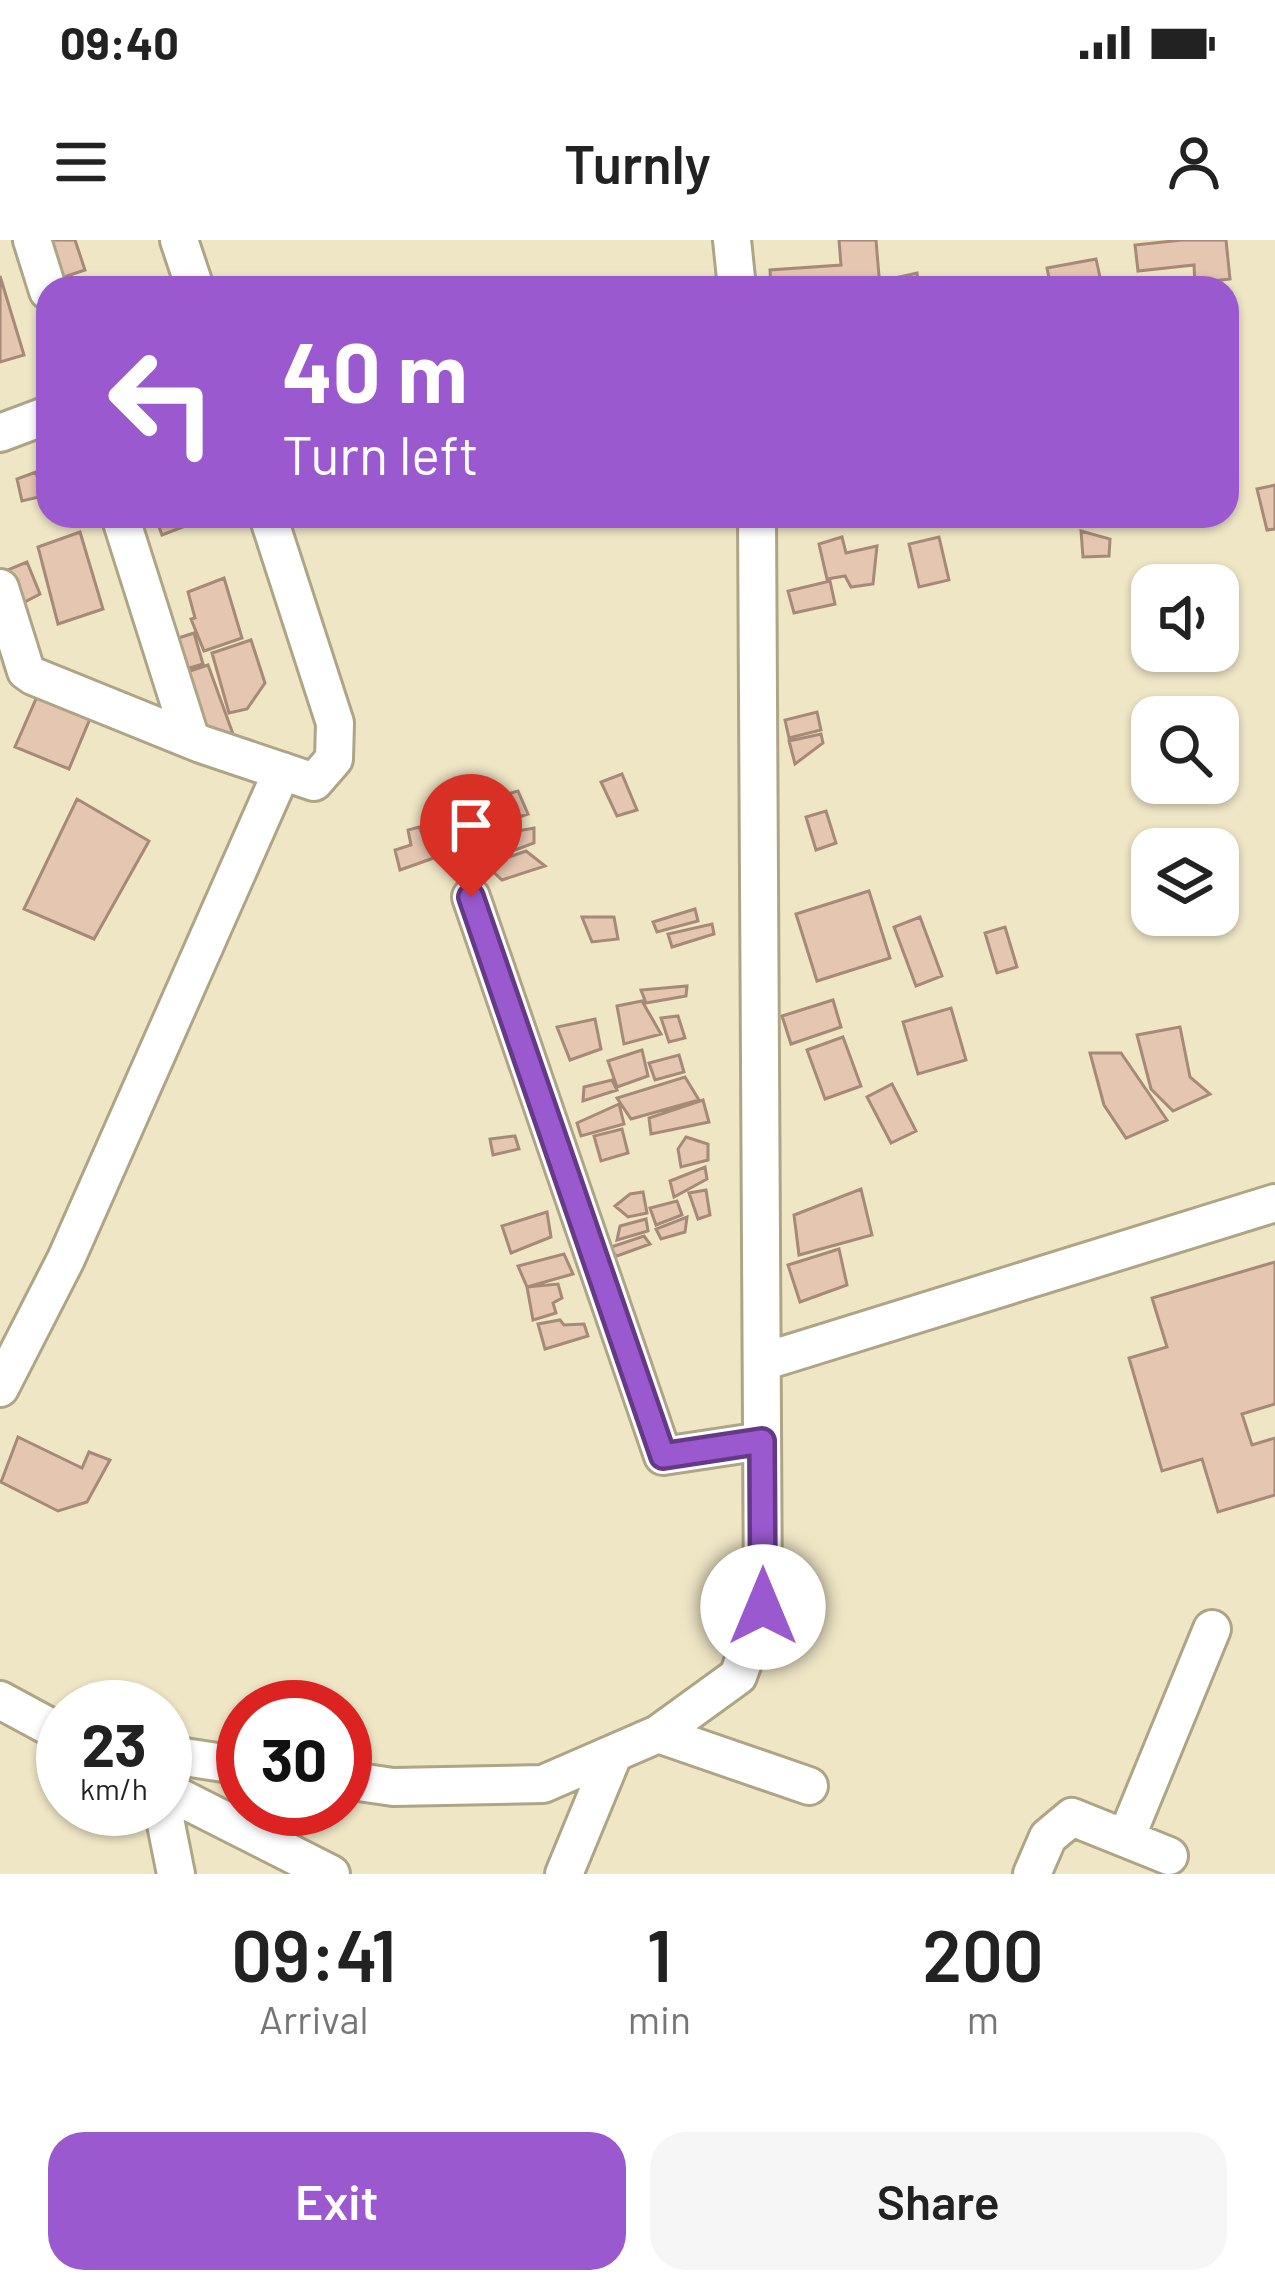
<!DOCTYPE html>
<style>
body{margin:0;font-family:Barlow,sans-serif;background:#f6f6f6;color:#222;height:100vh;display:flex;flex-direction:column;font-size:45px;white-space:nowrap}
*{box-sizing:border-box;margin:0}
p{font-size:39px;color:#767676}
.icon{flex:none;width:66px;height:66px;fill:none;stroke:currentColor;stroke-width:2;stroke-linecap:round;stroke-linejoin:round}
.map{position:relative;height:1634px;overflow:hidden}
.side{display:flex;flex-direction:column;background:#fff;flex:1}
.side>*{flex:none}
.banner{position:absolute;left:36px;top:36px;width:1203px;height:252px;border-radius:36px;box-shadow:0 3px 9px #0004;background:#9a59cf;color:#fff;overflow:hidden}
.tools{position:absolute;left:1131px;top:324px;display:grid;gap:24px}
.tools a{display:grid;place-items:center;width:108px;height:108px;border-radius:24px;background:#fff;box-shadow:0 3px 9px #0004;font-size:60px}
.speed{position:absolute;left:36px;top:1440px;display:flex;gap:24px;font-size:60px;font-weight:700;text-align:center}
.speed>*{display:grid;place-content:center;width:156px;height:156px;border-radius:50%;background:#fff;box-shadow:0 3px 9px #0004;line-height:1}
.speed small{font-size:30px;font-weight:400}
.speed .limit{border:18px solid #d22;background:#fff;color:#111}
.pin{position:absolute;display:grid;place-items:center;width:102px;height:102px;color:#fff;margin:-123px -51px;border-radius:50% 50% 50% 0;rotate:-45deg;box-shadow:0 0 12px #0007}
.pin .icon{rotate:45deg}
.me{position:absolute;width:132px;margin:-66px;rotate:0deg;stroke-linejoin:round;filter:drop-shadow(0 0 9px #0008)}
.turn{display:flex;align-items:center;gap:42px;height:252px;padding:0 48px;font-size:54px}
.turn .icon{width:156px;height:156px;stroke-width:2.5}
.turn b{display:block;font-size:84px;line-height:102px}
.eta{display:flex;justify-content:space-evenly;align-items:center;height:204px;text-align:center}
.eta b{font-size:72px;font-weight:600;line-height:84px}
.action{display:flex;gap:24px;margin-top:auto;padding:24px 48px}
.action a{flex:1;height:138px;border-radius:36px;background:#9a59cf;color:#fff;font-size:48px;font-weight:600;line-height:138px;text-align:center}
.action a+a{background:#f6f6f6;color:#222}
.status{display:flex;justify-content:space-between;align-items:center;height:84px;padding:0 60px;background:#fff;direction:ltr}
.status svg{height:33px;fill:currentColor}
header{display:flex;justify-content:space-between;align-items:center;height:156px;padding:0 48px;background:#fff;font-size:54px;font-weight:600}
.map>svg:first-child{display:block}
.building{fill:#e4c6b1;stroke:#a68a77;stroke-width:3}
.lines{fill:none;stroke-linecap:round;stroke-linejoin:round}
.minor-casing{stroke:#aea586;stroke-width:42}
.minor{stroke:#fff;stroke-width:36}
.route-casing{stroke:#643a87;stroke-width:30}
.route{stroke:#9a59cf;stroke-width:21}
</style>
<div class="status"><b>09:40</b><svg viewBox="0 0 49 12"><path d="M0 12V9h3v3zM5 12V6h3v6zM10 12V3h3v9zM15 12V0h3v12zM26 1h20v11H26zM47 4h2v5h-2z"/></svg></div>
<header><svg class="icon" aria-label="menu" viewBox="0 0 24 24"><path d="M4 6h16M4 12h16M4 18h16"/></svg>Turnly<svg class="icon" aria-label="person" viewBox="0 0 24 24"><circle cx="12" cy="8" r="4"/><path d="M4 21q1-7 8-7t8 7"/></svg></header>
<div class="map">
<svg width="1275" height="1634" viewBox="0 0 1275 1634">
<rect width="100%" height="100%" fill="#efe6c6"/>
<path class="building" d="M36 0H75L85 30 49 42Z
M839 0H876L880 48H771L770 30 841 25Z
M1182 0H1226L1230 39 1195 43 1194 25 1138 31 1135 5Z
M1096 19 1102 46 1051 48 1047 28Z
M917 33 919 48H886V40Z
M0 36 24 115 0 122Z
M36 232 43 256 22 261 17 239Z
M1275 245V289L1267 290 1257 249Z
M155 276H211L162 295Z
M1081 291 1110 299 1109 316 1083 317Z
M80 292 103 369 58 384 38 307Z
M842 297 846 313 877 306 873 344 851 347 845 336 827 339 819 304Z
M939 297 949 340 919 347 909 304Z
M27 322 40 354 9 370 0 333Z
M224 338 242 398 204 411 191 379 195 378 188 352Z
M830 341 835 364 794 373 788 351Z
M194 393 203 424 173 433 163 403Z
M251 400 265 443 247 469 229 473 212 413Z
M208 425 233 494 194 486 178 435Z
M39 452 92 474 69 529 15 507Z
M817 472 821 490 789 498 785 480Z
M821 494 823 503 795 524 789 501Z
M622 534 637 570 617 576 601 542Z
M518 551 528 574 487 588 481 561Z
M77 559 149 601 94 699 24 669Z
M826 571 836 603 816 610 806 577Z
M419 587 423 596 436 591 445 614 400 630 395 610 411 605 408 590Z
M534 588V603L488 620 491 596Z
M526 611 545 626 502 640 486 625Z
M869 651 890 718 817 741 796 674Z
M695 669 698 681 657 692 653 682Z
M582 677H614L618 699 592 702Z
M920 677 942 736 916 746 894 687Z
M712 684 714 694 672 707 668 694Z
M1005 687 1017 727 997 733 985 693Z
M687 746 686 756 646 763 641 750Z
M833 760 841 787 791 804 782 776Z
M642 761 661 794 624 804 617 766Z
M951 768 966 820 918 834 903 782Z
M678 776 685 798 669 802 661 778Z
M595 779 601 809 570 820 557 787Z
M1180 787 1190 837 1210 854 1173 871 1151 849 1137 795Z
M843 797 861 846 825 859 807 810Z
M642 810 648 836 617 847 608 821Z
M1090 813H1121L1167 880 1126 898 1104 865Z
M679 815 684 832 655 840 649 823Z
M685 837 699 860 631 879 617 858Z
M612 840 617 850 583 861 584 847Z
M892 844 916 891 891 903 867 857Z
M703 860 709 882 651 894 649 878Z
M619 864 624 884 581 896 577 883Z
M622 889 628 913 601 921 594 896Z
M515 896 519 909 493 915 490 899Z
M686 897 708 904V920L681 927 678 909Z
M705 927 707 939 674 957 670 941Z
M861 949 872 995 799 1015 794 975Z
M706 950 710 975 698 979 689 953Z
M643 952 647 973 628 977 615 966 630 954Z
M677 961 682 975 656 985 650 968Z
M547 972 551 997 511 1013 502 986Z
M687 977 685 992 661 999 656 989Z
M646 979 648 991 617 1000 620 986Z
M644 996 650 1004 617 1016 608 1008Z
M839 1009 847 1045 800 1062 788 1025Z
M564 1014 573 1034 527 1047 518 1026Z
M1275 1022V1164L1242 1174 1252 1205 1275 1198V1255L1218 1272 1202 1219 1162 1231 1129 1118 1167 1107 1152 1058Z
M558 1044 562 1058 553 1063 556 1073 533 1080 527 1047Z
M560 1080 564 1085 584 1084 588 1096 545 1109 538 1084Z
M18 1197 82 1228 89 1212 110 1220 87 1262 58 1271 1 1242Z"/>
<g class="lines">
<defs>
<path id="minor" d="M32 0 48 51
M179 0 195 48
M732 0 737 48
M0 193 48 175
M120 276 191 500
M0 348 26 431 33 436 201 504 314 542 334 519 335 483 268 276
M471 657 663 1216 762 1201
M762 1122 1275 963
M0 1148 66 1019 282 531
M0 1460 63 1494
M658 1494 809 1546
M165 1514 243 1526
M345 1540 393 1547 543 1544 658 1494 738 1436 763 1367 757 276
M165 1550 331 1634
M163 1569 176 1634
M1126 1598 1212 1389
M564 1634 614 1513
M1032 1634 1048 1597 1072 1577 1169 1616"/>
</defs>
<use href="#minor" class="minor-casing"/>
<use href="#minor" class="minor"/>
</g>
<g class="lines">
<defs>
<path id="route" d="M471 657 663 1216 762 1201 763 1367"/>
</defs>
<use href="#route" class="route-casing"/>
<use href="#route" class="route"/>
</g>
</svg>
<div class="tools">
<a><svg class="icon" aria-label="sound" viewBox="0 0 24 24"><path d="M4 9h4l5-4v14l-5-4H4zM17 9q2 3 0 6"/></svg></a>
<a><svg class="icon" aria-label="search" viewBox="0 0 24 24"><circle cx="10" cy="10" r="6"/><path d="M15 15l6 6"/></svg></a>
<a><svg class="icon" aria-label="layers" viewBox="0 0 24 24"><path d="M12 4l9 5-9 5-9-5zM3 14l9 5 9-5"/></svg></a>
</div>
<div class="speed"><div>23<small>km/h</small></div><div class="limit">30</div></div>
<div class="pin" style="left:471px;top:657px;background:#d93025"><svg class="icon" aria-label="arrive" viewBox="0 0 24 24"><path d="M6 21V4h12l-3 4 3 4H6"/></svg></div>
<svg class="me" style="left:763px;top:1367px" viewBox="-20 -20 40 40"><circle r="19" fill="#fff"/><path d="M0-13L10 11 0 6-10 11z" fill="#9a59cf"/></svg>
<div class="banner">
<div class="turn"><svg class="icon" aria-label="left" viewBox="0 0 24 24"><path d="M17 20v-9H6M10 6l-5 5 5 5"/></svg><div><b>40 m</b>Turn left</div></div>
</div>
</div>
<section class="side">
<div class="eta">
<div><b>09:41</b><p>Arrival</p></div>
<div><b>1</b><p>min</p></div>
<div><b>200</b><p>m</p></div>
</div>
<div class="action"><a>Exit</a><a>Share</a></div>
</section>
